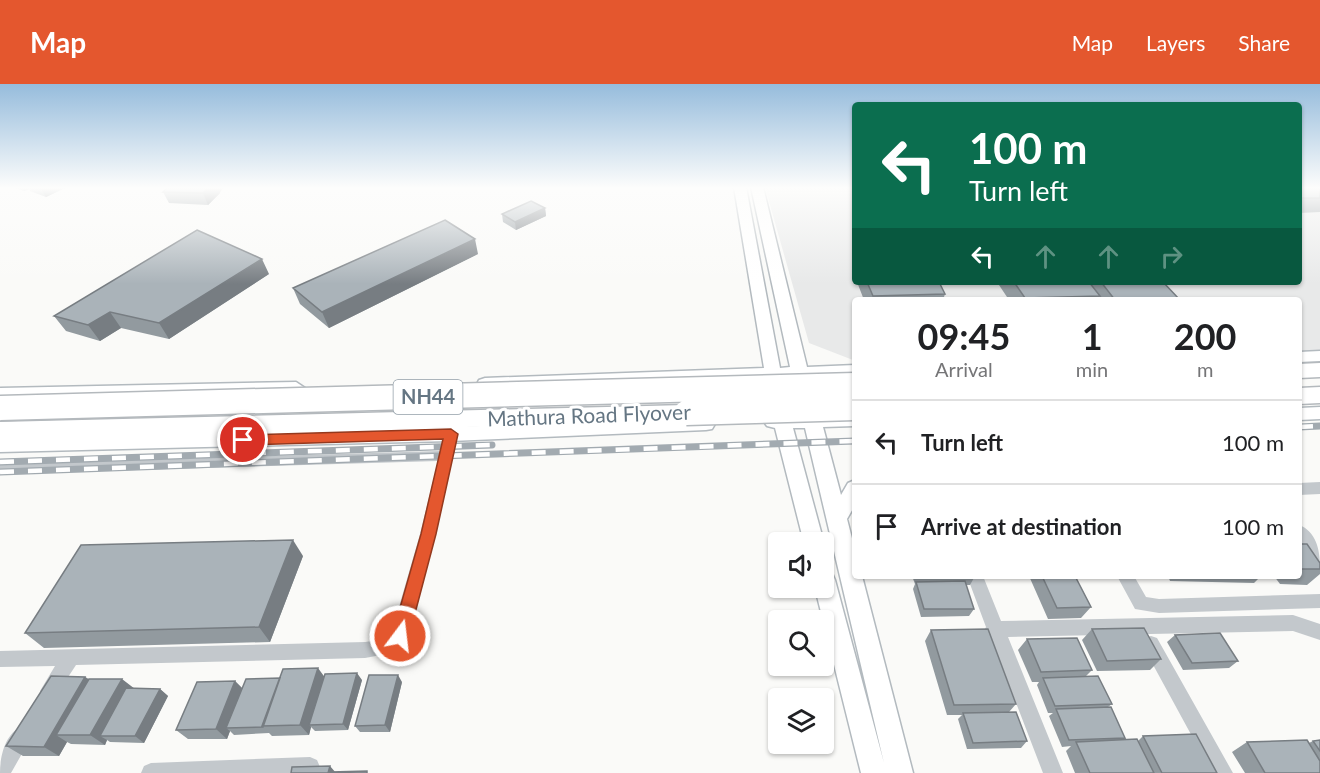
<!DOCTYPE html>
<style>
body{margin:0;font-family:Lato,sans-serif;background:#f2f2f2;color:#202124;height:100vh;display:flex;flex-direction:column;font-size:22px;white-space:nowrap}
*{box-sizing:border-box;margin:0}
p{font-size:20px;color:#757577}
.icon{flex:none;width:33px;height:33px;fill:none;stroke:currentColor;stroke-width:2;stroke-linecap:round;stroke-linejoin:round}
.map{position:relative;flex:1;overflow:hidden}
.drawer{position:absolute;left:852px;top:213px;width:450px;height:282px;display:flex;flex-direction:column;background:#fff;border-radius:6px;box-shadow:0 2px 4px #0004}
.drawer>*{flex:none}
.hud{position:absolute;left:852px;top:18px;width:450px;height:183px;border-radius:6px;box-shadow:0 2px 4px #0004;background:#0b6e4f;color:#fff;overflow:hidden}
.controls{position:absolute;left:768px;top:448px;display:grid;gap:12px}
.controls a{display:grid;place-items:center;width:66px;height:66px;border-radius:6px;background:#fff;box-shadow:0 2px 4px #0004;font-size:30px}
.pin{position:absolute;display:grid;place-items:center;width:51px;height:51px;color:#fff;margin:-26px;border:3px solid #fff;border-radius:50%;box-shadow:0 2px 6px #0007}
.me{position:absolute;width:66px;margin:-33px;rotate:15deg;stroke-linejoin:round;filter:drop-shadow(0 0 4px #0008)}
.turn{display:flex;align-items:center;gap:21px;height:126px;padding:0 18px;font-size:27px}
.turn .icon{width:78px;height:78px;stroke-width:2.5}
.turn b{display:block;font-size:42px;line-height:51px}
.lanes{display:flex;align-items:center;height:57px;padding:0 18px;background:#0003;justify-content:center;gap:30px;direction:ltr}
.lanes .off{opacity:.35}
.eta{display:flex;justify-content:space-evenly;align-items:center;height:102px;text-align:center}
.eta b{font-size:36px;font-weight:700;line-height:42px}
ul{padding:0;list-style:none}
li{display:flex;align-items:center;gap:18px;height:84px;padding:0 18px;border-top:2px solid #e0e0e0}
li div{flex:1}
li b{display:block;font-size:22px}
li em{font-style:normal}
header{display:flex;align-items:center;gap:36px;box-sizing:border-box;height:84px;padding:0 30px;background:#e4572e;color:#fff}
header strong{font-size:28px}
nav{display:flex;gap:33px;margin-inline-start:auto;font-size:21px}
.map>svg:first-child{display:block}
.built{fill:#e8e9e9}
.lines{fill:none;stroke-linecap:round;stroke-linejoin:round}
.secondary-casing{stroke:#b3babf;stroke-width:3}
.highway-casing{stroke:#b4b9bd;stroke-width:3}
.street{fill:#c3c8cc;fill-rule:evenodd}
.secondary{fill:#fff;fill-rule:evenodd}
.highway{fill:#fff;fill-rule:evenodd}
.rail-casing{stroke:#a2aab0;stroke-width:7}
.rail{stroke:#fff;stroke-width:4.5;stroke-dasharray:14;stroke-linecap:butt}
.highway-bridge-casing{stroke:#b4b9bd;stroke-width:27;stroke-linecap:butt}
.highway-bridge{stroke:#fff;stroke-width:24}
.wall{fill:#929a9f}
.shaded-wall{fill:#777d82}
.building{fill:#aab3b9;stroke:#777d82;stroke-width:1.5}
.route{fill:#e4572e;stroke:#94391e;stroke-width:1.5}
.labels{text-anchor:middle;stroke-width:6;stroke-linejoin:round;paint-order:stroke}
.shield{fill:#fff;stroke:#939fa8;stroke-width:1.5}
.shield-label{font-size:20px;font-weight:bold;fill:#657683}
.street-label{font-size:21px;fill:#657683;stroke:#fff}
</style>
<header>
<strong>Map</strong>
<nav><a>Map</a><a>Layers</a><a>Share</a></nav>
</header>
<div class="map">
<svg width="1320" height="689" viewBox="0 0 1320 689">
<rect width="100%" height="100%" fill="#fafaf8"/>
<path class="built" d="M765 103H855V198H1299V103H1320V271L1299 272V216H855L853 276 809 259Z"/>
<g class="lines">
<defs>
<path id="secondary" d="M734 103H746L780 284 790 283 751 103H763L807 283 855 281V293L810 294 811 300 803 306 797 304 793 294 783 295 781 303H769L766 295 479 304 477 300 479 296 485 294 764 284Z
M1320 267V277L1299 278V268Z
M296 298 305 304 302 308 0 316V304Z
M780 321 786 323 790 331H802L804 323H816L820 331 855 330V342L823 343 841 411 848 399 855 396V421L847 435 855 466V492H862L913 689H861L815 504H824V487L832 489 835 496 884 679 805 344H793L824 459V461L804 459 775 344 767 342 764 338 772 332 774 323Z
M1320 323V335L1299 336V324Z
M706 334 712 335 715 340 712 345 706 346 451 357 0 368V354L451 343Z"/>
<path id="highway" d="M1320 279V293L1299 294V280Z
M1320 303V319L1299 320V304Z
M686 321 694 323 698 329 694 335 686 337 0 356V338Z"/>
</defs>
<use href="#secondary" class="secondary-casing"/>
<use href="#highway" class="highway-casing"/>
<path class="street" d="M451 345 458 350 436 450 409 551 397 568 365 574 76 581 55 613 49 616 43 613 40 607 55 582 0 583V567L365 558 386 555 392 547 420 450 438 377 0 390V380L440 367 444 350Z
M1320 398V410L1299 411V399Z
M1299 441C1316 447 1320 466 1320 482 1303 476 1299 456 1299 441Z
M967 492H983L1001 537 1293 531 1320 540V556L1293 547 1008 553 1063 689H1043L990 551 985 545 986 543Z
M1117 492H1134L1146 513 1159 515 1320 510V524L1159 529 1135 525Z
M1151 552 1157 554 1233 689H1212L1145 566 1142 560 1145 554Z
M22 642 29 645 32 652 11 689H0C0 672 5 650 22 642Z
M310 673 317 676 320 683 317 689H141L144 682 151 679Z"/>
<use href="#secondary" class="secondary"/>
<use href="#highway" class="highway"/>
<defs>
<path id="rail" d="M1299 343 1320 342
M0 378 492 361
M0 388 855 357"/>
</defs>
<use href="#rail" class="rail-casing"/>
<use href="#rail" class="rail"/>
<defs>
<path id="highway-bridge" d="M0 324 855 301
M686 329 855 324"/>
</defs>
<use href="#highway-bridge" class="highway-bridge-casing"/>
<use href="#highway-bridge" class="highway-bridge"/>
</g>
<path class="wall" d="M12 103H67L46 113 30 107 29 105 24 107Z
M168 103H224L220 108V109L208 121 169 119 163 108Z
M1299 103H1320V128L1299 129Z
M545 124 546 132 516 146 503 138 502 130Z
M478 170 329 244 300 220 293 204Z
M855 171V193L852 185Z
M269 190 169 255 121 244 100 257 66 247 54 232Z
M857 198H939L945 210 943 216H864Z
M997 198H1163L1180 216H1009Z
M1299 460 1320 479V490L1307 501 1280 500 1274 492H1299Z
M303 472 270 558 44 564 25 549Z
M912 492H975L970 501H966L974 525 969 532 921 533 913 505 915 500Z
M1029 492H1075L1091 523 1081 534 1048 535Z
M1168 492H1261L1254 499 1170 497Z
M1092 545 1161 575 1150 586 1097 587 1082 556Z
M931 546 1016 620 1009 628 1027 657 1021 664 967 665 958 635 962 631H947L925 557Z
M1175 551 1238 577 1229 584 1183 586 1167 558Z
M1027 555 1092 586 1086 592 1112 620 1108 623 1125 654 1123 656 1138 657 1143 652 1217 689H1075L1066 667 1071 662 1062 663 1049 632 1053 629H1048L1037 601 1039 598H1032L1018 566Z
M324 592 362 596 348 646 315 647 311 643 309 651 272 652 269 649 234 651 230 647 227 655H188L176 646 235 597 242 604Z
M85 593 89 595 133 604 160 605 168 612 144 659 110 658 107 656 105 661 71 660 67 658 59 672H23L6 662Z
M402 598 390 648H360L355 642Z
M1320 656V689H1245L1232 668 1247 658 1309 659 1313 657Z"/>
<path class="shaded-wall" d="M21 103H28L29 105 24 107Z
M45 103H67L46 113 41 105Z
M209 103H224L220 108V109L208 121 203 109Z
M545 124 546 132 516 146 515 138Z
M475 155 478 170 329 244 322 228Z
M262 175 269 190 169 255 159 239Z
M110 228 121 244 100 257 88 241Z
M293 456 303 472 270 558 259 543Z
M318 584 326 595 309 641 311 643 309 651 300 641Z
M357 589 362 596 348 646 343 640Z
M398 591 402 598 390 648 385 641Z
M85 593 99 603 56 651 67 658 59 672 44 663Z
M122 595 135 605 100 652 107 656 105 661 90 651Z
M235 597 245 607 226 644 230 647 227 655 216 645Z
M160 605 168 612 144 659 135 652Z
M330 682 336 689H328Z"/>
<path class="building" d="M168 103H209L203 109 163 108Z
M1299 103H1320V114H1299Z
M531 117 545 124 515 138 502 130Z
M445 136 475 155 322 228 293 204Z
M197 146 262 175 159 239 110 228 88 241 54 232Z
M867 198H939L945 210 873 212Z
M1014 198H1089L1100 212 1025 214Z
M1101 198H1163L1180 216H1115Z
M293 456 259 543 25 549 81 461Z
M1299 460H1307L1320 479V485H1299Z
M1042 492H1075L1091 523 1057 524Z
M965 497 974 525H924L916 498Z
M1144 544 1161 575 1107 577 1092 545Z
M988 545 1016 620 954 621 931 546Z
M1220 549 1238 577 1192 579 1175 551Z
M1077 554 1092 586 1041 588 1027 555Z
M318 584 300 641 262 642 283 585Z
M357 589 343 640 309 641 325 590Z
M369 591H398L385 641 355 642Z
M51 592 85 593 44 663 6 662Z
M1098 592 1112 620 1055 622 1043 594Z
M280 594 263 643 226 644 246 595Z
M89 595H122L90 651H56Z
M235 597 216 645 176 646 197 598Z
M126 604 160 605 135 652H100Z
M1111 623 1125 654 1069 656 1056 625Z
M1016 628 1027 657 973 659 963 629Z
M1196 650 1217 689H1162L1143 652Z
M1137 655 1154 689H1090L1076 658Z
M1307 656 1320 677V689H1265L1247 658Z
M1320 656V667L1313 657Z
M330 682 328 689H291L292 683Z
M367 687V689H331V688Z"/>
<linearGradient id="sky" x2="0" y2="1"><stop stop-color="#96bcdc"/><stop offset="0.52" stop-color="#fdfdfc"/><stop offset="1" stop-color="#fdfdfc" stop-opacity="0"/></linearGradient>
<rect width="1320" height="200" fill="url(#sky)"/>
<path class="route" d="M451 345 458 350 436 450 409 552 407 557 400 560 394 557 392 552 421 450 443 355 243 361 236 356 243 351Z"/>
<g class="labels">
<rect class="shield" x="393.5" y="296" width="69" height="34" rx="4.5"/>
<g class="shield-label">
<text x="428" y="320">NH44</text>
</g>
<g class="street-label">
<text transform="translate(589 332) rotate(-2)" y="7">Mathura Road Flyover</text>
</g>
</g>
</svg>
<div class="controls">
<a><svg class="icon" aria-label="sound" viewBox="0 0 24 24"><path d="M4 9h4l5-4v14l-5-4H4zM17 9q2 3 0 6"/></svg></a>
<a><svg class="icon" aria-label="search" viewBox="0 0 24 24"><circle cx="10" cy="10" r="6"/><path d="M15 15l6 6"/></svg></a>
<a><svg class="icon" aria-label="layers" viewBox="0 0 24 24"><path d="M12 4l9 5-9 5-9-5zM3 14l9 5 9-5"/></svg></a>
</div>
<div class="pin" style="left:243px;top:356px;background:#d93025"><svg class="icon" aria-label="arrive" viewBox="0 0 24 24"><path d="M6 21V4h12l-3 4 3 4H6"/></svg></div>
<svg class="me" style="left:400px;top:552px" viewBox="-20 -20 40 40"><circle r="17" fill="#e4572e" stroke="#fff" stroke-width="3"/><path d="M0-11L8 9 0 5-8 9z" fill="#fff"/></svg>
<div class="hud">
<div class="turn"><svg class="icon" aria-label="left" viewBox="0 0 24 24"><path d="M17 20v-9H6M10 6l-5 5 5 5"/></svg><div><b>100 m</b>Turn left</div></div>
<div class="lanes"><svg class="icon" aria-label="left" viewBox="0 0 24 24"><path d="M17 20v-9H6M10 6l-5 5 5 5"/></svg><svg class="icon off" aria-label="ahead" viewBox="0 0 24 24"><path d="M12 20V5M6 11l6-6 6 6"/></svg><svg class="icon off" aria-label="ahead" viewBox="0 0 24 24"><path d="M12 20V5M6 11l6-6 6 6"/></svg><svg class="icon off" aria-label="right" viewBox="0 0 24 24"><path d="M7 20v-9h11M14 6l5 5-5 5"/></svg></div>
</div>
<section class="drawer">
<div class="eta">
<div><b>09:45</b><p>Arrival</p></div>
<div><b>1</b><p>min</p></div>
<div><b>200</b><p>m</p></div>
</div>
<ul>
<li><svg class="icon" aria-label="left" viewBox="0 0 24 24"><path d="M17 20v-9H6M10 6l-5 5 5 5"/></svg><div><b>Turn left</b></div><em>100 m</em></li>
<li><svg class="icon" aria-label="arrive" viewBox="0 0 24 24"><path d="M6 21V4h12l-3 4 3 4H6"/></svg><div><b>Arrive at destination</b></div><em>100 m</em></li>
</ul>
</section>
</div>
